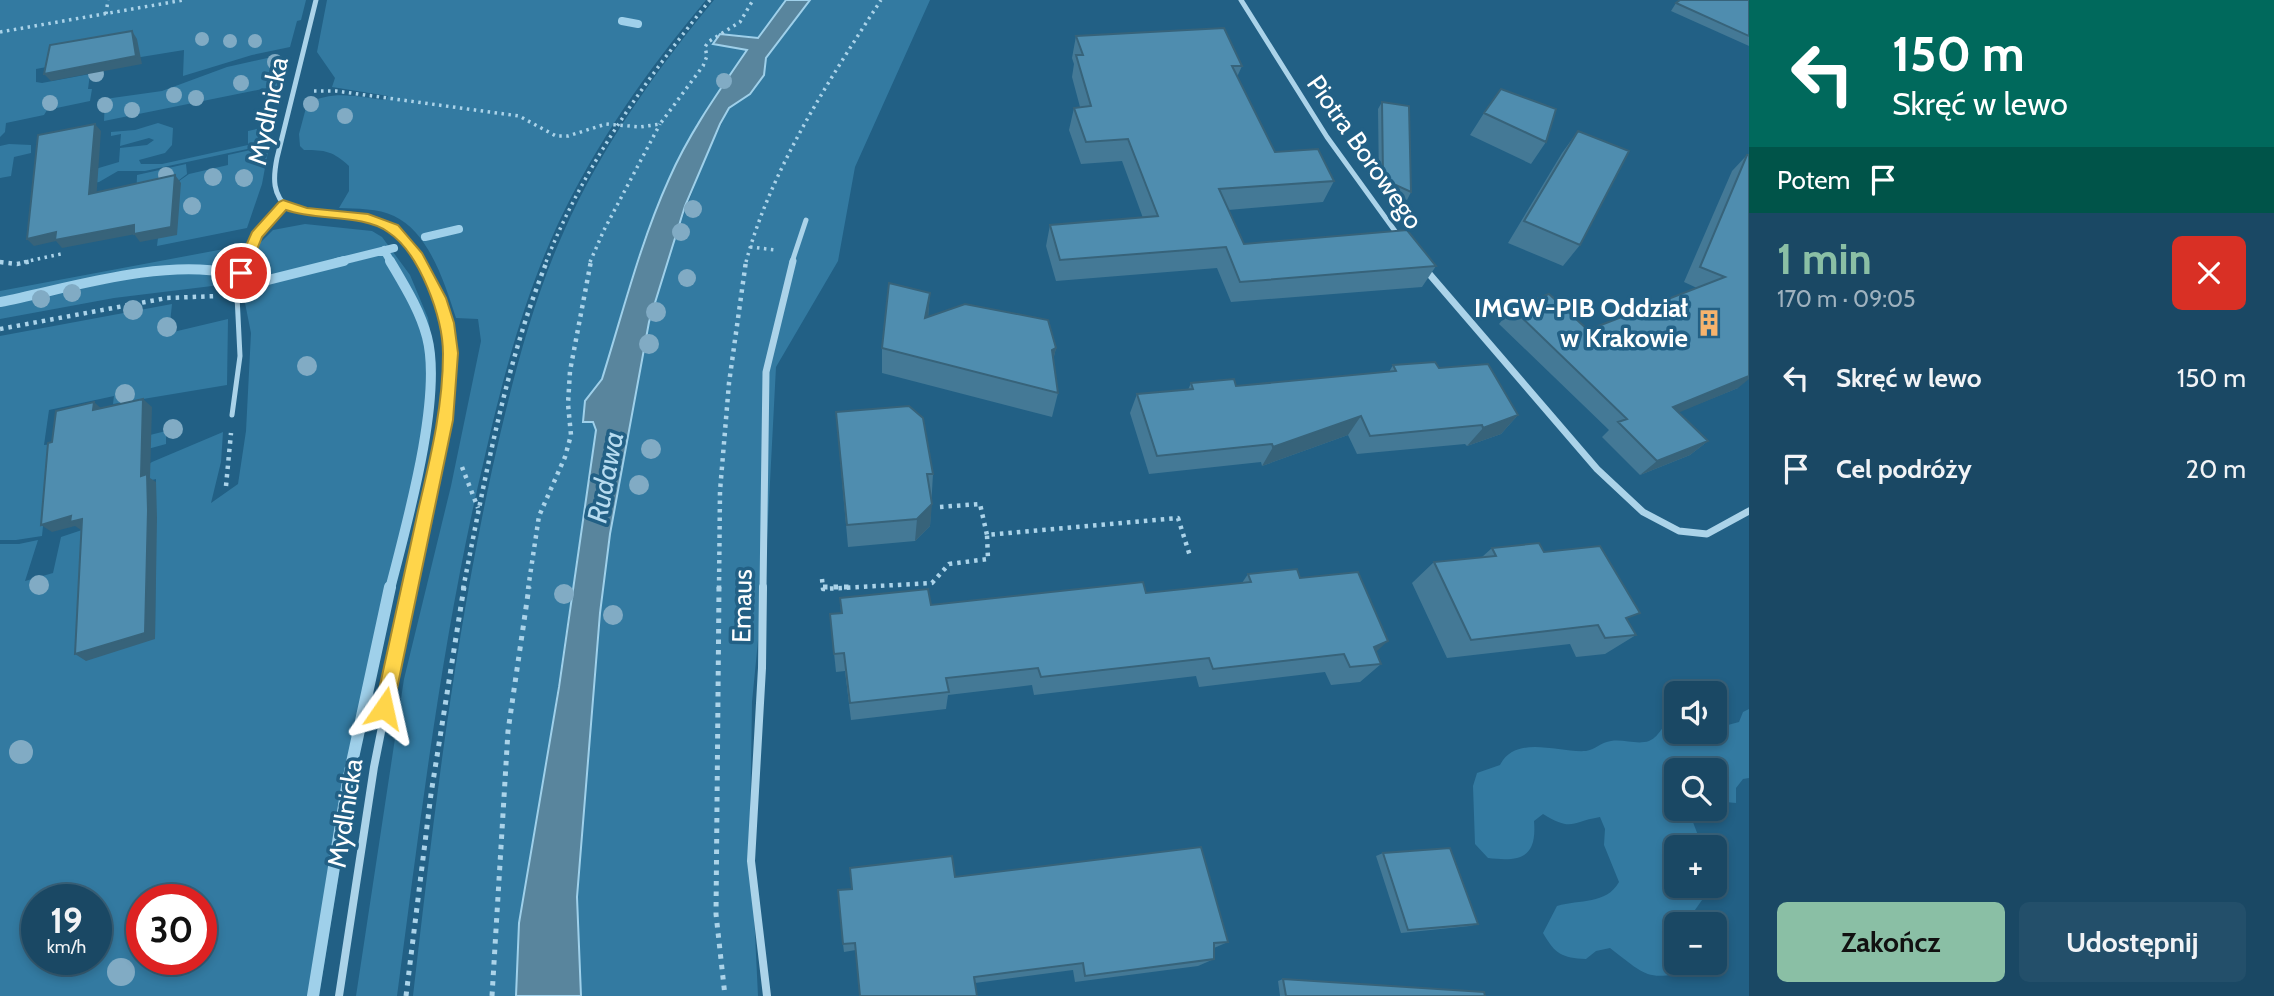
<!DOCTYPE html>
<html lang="pl">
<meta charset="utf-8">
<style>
body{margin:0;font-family:Cabin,sans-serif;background:#234f6a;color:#f1f3f6;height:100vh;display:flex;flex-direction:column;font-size:26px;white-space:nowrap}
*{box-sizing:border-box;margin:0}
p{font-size:23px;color:#9fb2bf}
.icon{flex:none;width:38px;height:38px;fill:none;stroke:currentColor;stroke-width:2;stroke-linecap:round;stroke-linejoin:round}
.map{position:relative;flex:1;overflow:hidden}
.sheet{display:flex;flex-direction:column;background:#1a4864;width:525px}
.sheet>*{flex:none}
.top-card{background:#00695c;color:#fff;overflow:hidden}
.buttons{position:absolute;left:1664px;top:681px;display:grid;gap:14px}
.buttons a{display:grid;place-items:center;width:63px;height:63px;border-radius:10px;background:#1a4864;box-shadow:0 4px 10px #0003,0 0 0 2px #386078;font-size:35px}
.speed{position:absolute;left:21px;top:884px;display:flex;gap:14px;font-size:35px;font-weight:700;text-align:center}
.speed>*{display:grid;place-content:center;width:91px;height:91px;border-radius:50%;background:#1a4864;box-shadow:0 4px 10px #0003,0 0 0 2px #386078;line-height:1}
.speed small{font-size:18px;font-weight:400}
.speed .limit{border:10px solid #d22;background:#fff;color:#111}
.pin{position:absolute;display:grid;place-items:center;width:60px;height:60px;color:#fff;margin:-30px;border:4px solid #fff;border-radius:50%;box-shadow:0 2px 7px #0007}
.me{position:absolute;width:77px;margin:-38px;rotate:11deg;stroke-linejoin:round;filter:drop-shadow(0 0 5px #0008)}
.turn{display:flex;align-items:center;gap:24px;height:147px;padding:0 28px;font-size:32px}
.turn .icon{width:91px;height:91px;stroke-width:2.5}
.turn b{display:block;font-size:49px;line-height:60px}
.then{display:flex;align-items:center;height:66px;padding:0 28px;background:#0003;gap:14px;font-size:26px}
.round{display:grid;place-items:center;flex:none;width:74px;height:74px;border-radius:10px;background:#234f6a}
.headline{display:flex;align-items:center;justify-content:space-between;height:119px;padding:0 28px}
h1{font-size:42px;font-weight:700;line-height:52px;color:#8abfa5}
.cta{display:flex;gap:14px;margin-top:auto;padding:14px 28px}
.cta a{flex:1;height:80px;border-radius:10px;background:#8abfa5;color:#111;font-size:28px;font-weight:700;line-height:80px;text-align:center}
.cta a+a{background:#234f6a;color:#f1f3f6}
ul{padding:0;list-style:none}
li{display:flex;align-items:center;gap:21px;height:91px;padding:0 28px}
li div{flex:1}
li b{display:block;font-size:26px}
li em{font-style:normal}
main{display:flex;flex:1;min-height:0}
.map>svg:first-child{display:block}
.green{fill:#337aa1;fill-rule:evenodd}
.water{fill:#59859d;stroke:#9fd0ea;stroke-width:2}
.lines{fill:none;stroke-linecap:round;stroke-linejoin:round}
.stream-far2{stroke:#9fd0ea;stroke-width:8}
.stream-far1{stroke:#9fd0ea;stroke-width:10}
.stream{stroke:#9fd0ea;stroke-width:12}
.path-far2{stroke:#abd3e9;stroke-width:3.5;stroke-dasharray:2.5 4.5;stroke-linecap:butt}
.path-far1{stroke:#abd3e9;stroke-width:4.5;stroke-dasharray:3.5 5;stroke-linecap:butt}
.path{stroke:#abd3e9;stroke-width:5;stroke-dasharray:4.5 6;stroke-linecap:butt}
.lane-far1{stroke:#abd3e9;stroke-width:4.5}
.lane{stroke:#abd3e9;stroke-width:5}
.street-far2{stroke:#abd3e9;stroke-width:5}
.street-far1{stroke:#abd3e9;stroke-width:7}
.street{stroke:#abd3e9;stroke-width:8}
.tree{fill:#81abc4}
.wall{fill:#447996}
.shaded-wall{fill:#37637a}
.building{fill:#4f8daf;stroke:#37637a;stroke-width:2}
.route{fill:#ffd54a;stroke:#a68a30;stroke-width:2}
.labels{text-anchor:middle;stroke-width:7;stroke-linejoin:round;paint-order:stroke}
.street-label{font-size:26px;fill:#fff;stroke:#226085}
.poi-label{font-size:26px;font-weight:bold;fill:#fff;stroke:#226085;text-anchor:end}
.water-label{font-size:28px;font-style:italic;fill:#b7dcf0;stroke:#226085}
</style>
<main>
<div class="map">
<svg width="1749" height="996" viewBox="0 0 1749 996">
<rect width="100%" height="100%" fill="#226085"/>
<path class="green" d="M0 0H306L301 20 297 21 290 47 252 55 183 76 184 50 104 63V56L36 69V82L42 83 90 74 88 89H92L90 101 47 110 44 115 6 123 5 132 0 137Z
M327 0H706C647 70 596 143 557 226 523 300 502 381 484 460 442 636 421 816 397 996H356L404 679 451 486 481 341 478 319 456 318C445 284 429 232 394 216 378 208 357 209 339 208L349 191V166C333 151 325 150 304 150L300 146 299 134 307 104C333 89 358 97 386 100L388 96 332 87 335 78 317 52Z
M714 0H786L758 38 721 34 714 44 747 50C719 90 691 132 670 177 640 237 622 314 602 379L585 401 596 430 550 740 600 613 610 534 633 399 649 322 669 253 705 159 729 108 750 94 764 75 766 59 810 0H930L855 167 838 261 776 367 766 559 752 702 750 830 758 996H581L580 987H516V996H413C433 820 454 644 492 470 510 390 530 307 564 231 602 146 655 72 714 0Z
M272 57 273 61 288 59 282 85 104 121 105 99 162 91 227 67Z
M158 123 173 128 172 145 165 153 139 160 141 164H162L248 145V131L261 128 256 146 252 148 145 171H118L99 182 40 195 92 170 119 162 120 148 147 145 154 140 149 138 120 146 121 134 111 136V132L135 130Z
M9 144 31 145V153L14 157 11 176 0 178V146Z
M269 146 262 184 247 228 157 246 158 238 136 208 137 175 186 164 187 174 162 193 189 174 228 165V155Z
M305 224 372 231 382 237 410 275 428 318 435 361 427 443 360 743 319 996H0V544H19L38 540 25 581 53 573 61 537 91 527 155 639 156 479 139 483 134 474 152 462 223 432 221 462 211 503 238 484 246 431 251 333 244 298 249 267 257 246 273 230ZM37 900H96V959H37ZM142 900H201V959H142Z
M240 246 229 281 212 286 114 298 0 319V304L107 283 105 280 0 300V291Z
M172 304 169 333 228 319 227 385 113 404 114 396 49 410 44 445 150 435 166 431V444L111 459 46 497 42 536 16 540H0V336Z
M1676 702V732H1715V715L1728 725 1739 722 1743 712 1749 709V778L1743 779 1736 788V803L1715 801V770H1676V808L1688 809 1699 838 1697 847H1676V886H1712L1685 924H1676V962L1693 963 1691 969C1648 984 1643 973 1610 948L1596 951 1586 959C1562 958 1555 954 1543 933L1557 906C1580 899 1606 905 1619 882L1604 845 1605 829 1600 817C1570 822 1573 832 1543 814L1534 821C1537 857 1522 862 1488 858L1475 844 1473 786 1477 773 1500 765C1516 734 1558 753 1586 751 1594 750 1602 742 1611 741 1624 739 1637 745 1649 741 1661 736 1664 721 1675 714L1674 703Z"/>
<path class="water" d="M786 0H810L766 58 764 75 750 94 729 108 720 124 685 206 649 322 610 534 600 613 577 897 581 996H516L519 923 559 687 596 430 593 422H583L585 401 602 379C623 312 640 243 669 179 689 133 719 91 747 50L713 44 720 34 758 38Z"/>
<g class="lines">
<path class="stream-far2" d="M622 21 638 24
M425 237 459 229
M384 250 391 262
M337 262 394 248"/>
<path class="stream-far1" d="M390 261C404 285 420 310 427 337 443 398 406 526 390 589
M253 279 268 280 344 261
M0 302C70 288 159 259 230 273"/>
<path class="stream" d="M313 996 348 781 390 587"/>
<path class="path-far2" d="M106 14 108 0
M0 32 184 0
M314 91H336L519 116 556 136H568L606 124 640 127 660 124 703 66 707 56 705 47 708 42 740 22 753 0
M750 247 776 250
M0 262H4
M24 262 61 254
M546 262C584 165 645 81 710 0
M590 262 604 230 660 124
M746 262C771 169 829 80 881 0"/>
<path class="path-far1" d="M0 262 17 264 32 261
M0 329 167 298 218 296
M462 467 478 508
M226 486 231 433
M940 507 980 504 987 535
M822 579 823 589 932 583 949 564 988 559 987 535 1178 518 1190 556
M463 589C485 479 505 365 547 261
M528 589 539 516 565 457 571 435 568 404 570 371 591 261
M719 589 720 491 729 383 746 261"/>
<path class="path" d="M719 587 716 914 725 996
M823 587H854
M406 996 431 794 464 587
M492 996 508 731 529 587"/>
<path class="lane-far1" d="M245 262 256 235 283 205"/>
<path class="lane" d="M232 415 240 356 237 296 246 261"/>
<path class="street-far2" d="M316 0 277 158C273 178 272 195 289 209 348 220 384 204 422 262
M1241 0 1327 137 1400 238
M792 262 806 220"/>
<path class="street-far1" d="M1425 269 1597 469 1643 512 1679 531 1707 534 1749 511
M410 589C436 485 479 361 421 261
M763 589 766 372 793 261"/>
<path class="street" d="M763 587 762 668 751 861 767 996
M339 996 374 767 410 587"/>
</g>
<g class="tree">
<circle cx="202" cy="39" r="7"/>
<circle cx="230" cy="41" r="7"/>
<circle cx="255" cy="41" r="7"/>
<circle cx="275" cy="62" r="8"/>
<circle cx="96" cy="74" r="8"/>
<circle cx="724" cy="81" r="8"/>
<circle cx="241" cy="83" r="8"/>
<circle cx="174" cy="95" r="8"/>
<circle cx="196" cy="98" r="8"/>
<circle cx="50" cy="103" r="8"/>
<circle cx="311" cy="104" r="8"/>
<circle cx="105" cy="105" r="8"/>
<circle cx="132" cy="110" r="8"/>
<circle cx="345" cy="116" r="8"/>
<circle cx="166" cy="175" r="8"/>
<circle cx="213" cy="177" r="9"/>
<circle cx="244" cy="178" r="9"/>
<circle cx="192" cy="206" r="9"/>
<circle cx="693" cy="209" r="9"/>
<circle cx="681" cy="232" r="9"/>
<circle cx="687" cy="278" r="9"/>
<circle cx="72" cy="293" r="9"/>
<circle cx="41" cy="299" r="9"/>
<circle cx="133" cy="310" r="10"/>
<circle cx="656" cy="312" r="10"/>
<circle cx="167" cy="327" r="10"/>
<circle cx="649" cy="344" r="10"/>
<circle cx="307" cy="366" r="10"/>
<circle cx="125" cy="394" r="10"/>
<circle cx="173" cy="429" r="10"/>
<circle cx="651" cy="449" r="10"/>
<circle cx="639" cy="485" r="10"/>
<circle cx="39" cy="585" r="10"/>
<circle cx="564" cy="594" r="10"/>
<circle cx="613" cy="615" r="10"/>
<circle cx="21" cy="752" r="12"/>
<circle cx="121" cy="972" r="14"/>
</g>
<path class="wall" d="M1749 0V46L1671 11 1676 3Z
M1076 36 1242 66 1237 77 1275 152 1334 181 1323 202 1228 210 1244 244 1436 266 1422 287 1231 302 1217 268 1056 281 1046 246 1050 225 1143 218 1122 161 1081 164 1069 130 1074 108 1080 107 1072 77 1074 64 1072 58Z
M1382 102 1411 192 1407 200 1385 190 1379 183 1378 109Z
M1484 113 1546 142 1531 164 1470 135Z
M1578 131 1580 245 1563 266 1508 243 1562 153Z
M1747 155 1738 388 1678 412 1708 441 1690 455 1640 475 1602 437 1609 430 1499 324 1512 308 1588 330 1697 288 1684 282 1732 171Z
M930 293 928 317 1056 348 1053 360 1058 393 1052 417 882 373V348Z
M1393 365 1439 368 1518 415 1501 434 1467 446 1465 444 1357 454 1348 435 1262 466 1261 462 1149 474 1130 413 1137 394 1188 390 1191 383 1236 386 1389 372Z
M836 412 933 474 930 526 915 541 848 547Z
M1492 548 1544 552 1628 621 1636 635 1605 654 1576 657 1570 644 1447 658 1412 583 1434 562 1482 557Z
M1248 574 1300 578 1376 652 1381 664 1360 682 1331 685 1325 672 1199 687 1196 676 1034 695 1032 685 948 695 946 709 851 720 845 671 836 672 830 614 841 613 840 598 931 605 1146 593 1242 583Z
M1383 853 1478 924 1470 926 1401 933 1376 856Z
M955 877 1228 942 1214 948V959L1198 966 1075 982 1073 970 975 983 856 950 844 952 843 944Z
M1283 979 1485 996H1280L1278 981Z"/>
<path class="shaded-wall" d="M132 31 137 39 142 64 51 81 44 74Z
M95 124 101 131 96 202 89 194Z
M175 175 181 183 177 235 140 242 134 234Z
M134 225 141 233 62 248 56 241 34 246 27 239 56 232Z
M930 293 928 319 925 318Z
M1056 348 1050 374 1052 350Z
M1749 376V379L1738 388 1656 422 1673 407Z
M143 399 152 407 150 478 156 482 157 518 155 639 86 661 75 654 141 476Z
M94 402 103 410H93Z
M1518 415 1501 434 1467 446 1483 428Z
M1361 416 1348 435 1262 466 1273 447Z
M1708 441 1690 455 1640 475 1657 461Z
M932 504 930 526 915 541 917 519Z
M71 516 82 519 92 527 81 530 75 526 52 532 41 525Z
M1388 641 1367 660 1374 647Z"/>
<path class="building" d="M1680 0H1749V36L1676 3Z
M1224 28 1242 66H1232L1275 152 1318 149 1334 181 1219 189 1244 244 1407 230 1436 266 1240 282 1226 247 1060 260 1050 225 1158 216 1128 139 1086 142 1074 108 1091 106 1076 55H1083L1076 36Z
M132 31 136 56 44 74 50 45Z
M1501 89 1556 109 1546 142 1484 113Z
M1382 102 1409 106 1411 192 1389 182 1383 175Z
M95 124 89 194 175 175 171 227 134 234V225L55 240 56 232 27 239 38 135Z
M1578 131 1629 151 1580 245 1524 221Z
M1747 155H1749V376L1673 407 1708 441 1657 461 1618 422 1627 419 1512 308 1549 294 1588 330 1725 277 1700 267Z
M889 283 930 293 925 318 965 304 1048 320 1056 348 1052 350 1058 393 882 348Z
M1435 362 1439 368 1488 364 1518 415 1483 428 1482 425 1370 436 1361 416 1273 447 1272 444 1157 456 1137 394 1193 389 1191 383 1234 379 1236 386 1396 371 1393 365Z
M143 399 141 476 147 474 148 510 145 633 75 654 82 519 70 522 71 516 41 525 48 443 52 442 56 411 94 402 93 410Z
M909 406 923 418 933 474H927L932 504 917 519 847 525 836 412Z
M1539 543 1544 552 1600 546 1640 613 1626 618 1636 635 1605 638 1598 625 1471 640 1434 562 1496 556 1492 548Z
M1297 569 1300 578 1358 572 1388 641 1374 647 1381 664 1350 667 1344 654 1213 669 1209 658 1041 677 1038 668 946 678 949 692 850 703 844 653 834 654 830 614 842 613 840 598 928 589 931 605 1143 582 1146 593 1251 582 1248 574Z
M1201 847 1228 942 1214 943V959L1085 976 1083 963 974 977 977 996H860L855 943 843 944 838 890 852 889 850 868 952 856 955 877Z
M1450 848 1478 924 1408 930 1383 853Z
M1283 979 1484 992 1485 996H1286Z"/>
<path class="route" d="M283 200 307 208 368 214 398 225 422 253 446 298 454 323 458 353 453 420 393 708 391 714 384 716 378 714 375 708C390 642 404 576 418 511 430 459 443 408 443 354 443 318 420 253 388 232 363 214 316 221 286 210L262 237 246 277H236L234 273 252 232 279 202Z"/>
<defs>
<symbol id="building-bare" viewBox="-9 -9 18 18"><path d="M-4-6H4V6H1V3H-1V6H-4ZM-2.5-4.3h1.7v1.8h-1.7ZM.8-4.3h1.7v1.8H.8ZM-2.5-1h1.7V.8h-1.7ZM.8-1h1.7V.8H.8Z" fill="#f5b36d" stroke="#226085" stroke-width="2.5" paint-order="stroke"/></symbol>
</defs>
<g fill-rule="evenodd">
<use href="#building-bare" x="1690" y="304" width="38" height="38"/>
</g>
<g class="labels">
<g class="street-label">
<text transform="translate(268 111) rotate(-78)" y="9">Mydlnicka</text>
<text transform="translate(1365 152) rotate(55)" y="9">Piotra Borowego</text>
<text transform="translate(742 606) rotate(-89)" y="9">Emaus</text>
<text transform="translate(345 813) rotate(-81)" y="9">Mydlnicka</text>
</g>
<g class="poi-label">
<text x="1688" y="317">IMGW-PIB Oddział<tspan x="1688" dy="30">w Krakowie</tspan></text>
</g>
<g class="water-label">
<text transform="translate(605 477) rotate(-79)" y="10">Rudawa</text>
</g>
</g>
</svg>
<div class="buttons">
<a><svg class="icon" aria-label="sound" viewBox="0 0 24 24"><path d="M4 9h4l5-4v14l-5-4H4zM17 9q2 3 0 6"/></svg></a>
<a><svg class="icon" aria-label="search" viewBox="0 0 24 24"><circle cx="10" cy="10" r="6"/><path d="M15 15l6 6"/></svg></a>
<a>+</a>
<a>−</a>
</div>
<div class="speed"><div>19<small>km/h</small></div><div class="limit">30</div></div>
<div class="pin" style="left:241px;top:273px;background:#d93025"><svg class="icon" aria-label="arrive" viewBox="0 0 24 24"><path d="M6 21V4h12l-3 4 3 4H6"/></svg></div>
<svg class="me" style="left:384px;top:708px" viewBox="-20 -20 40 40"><path d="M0-17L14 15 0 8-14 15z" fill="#ffd54a" stroke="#fff" stroke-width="4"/></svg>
</div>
<section class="sheet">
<div class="top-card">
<div class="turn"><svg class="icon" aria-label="left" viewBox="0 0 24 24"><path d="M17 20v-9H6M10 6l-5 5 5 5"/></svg><div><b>150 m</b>Skręć w lewo</div></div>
<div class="then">Potem<svg class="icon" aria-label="arrive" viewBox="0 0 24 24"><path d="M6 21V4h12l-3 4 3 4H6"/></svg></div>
</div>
<div class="headline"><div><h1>1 min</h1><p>170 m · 09:05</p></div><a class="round" style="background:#d93025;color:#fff"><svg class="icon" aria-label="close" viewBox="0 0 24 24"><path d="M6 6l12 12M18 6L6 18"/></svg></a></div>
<ul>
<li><svg class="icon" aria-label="left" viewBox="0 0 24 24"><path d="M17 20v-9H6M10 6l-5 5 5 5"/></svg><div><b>Skręć w lewo</b></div><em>150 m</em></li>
<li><svg class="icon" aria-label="arrive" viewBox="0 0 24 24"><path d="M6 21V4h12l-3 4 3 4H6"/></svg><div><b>Cel podróży</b></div><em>20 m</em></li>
</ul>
<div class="cta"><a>Zakończ</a><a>Udostępnij</a></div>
</section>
</main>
